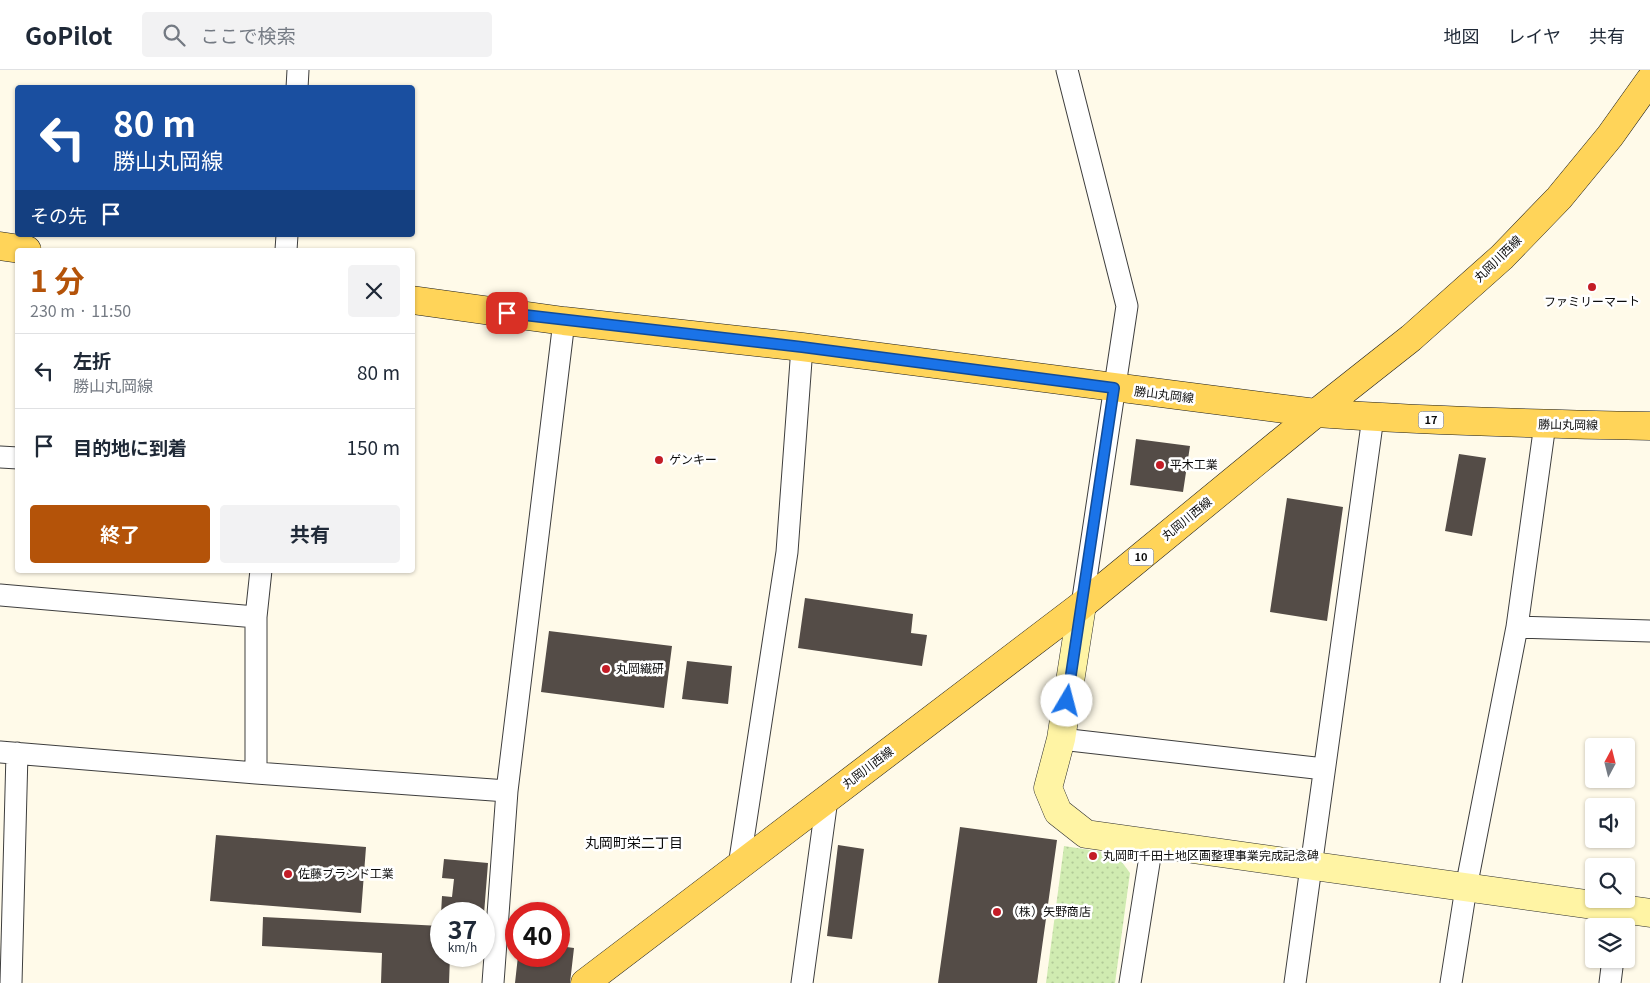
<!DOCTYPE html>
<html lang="ja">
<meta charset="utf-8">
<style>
body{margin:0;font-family:Georgia,"Noto Sans JP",serif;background:#f2f2f3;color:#1f2937;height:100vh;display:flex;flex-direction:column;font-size:19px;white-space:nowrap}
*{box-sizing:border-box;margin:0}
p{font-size:16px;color:#747a83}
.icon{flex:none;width:28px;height:28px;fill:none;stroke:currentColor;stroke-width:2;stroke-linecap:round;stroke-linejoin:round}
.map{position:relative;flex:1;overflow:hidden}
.side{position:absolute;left:15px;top:178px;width:400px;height:325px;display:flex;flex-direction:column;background:#fff;border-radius:5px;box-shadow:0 1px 4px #0004}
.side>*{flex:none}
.top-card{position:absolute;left:15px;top:15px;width:400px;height:152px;border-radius:5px;box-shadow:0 1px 4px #0004;background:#1a4fa0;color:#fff;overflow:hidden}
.needle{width:32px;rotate:7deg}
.tools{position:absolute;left:1585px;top:668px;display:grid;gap:10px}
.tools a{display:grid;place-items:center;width:50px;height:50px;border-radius:5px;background:#fff;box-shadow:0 1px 4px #0004;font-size:25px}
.speed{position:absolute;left:430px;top:832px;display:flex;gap:10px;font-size:25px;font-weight:700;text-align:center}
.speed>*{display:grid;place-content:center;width:65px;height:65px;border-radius:50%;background:#fff;box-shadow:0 1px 4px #0004;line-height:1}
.speed small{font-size:12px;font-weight:400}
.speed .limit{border:8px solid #d22;background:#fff;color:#111}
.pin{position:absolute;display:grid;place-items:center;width:42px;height:42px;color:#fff;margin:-21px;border-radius:10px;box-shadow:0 2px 8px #0006}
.me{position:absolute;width:55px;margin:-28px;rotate:8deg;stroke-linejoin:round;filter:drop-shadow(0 0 4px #0008)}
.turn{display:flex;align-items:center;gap:18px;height:105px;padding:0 15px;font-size:22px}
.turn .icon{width:65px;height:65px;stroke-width:2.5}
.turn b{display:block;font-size:35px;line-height:42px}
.then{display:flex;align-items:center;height:48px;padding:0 15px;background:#0003;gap:10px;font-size:19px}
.round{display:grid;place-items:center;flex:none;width:52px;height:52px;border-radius:5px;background:#f2f2f3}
.overview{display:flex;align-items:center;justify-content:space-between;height:85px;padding:0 15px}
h1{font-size:30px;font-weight:700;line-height:38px;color:#b45309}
.button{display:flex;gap:10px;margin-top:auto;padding:10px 15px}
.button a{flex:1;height:58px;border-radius:5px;background:#b45309;color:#fff;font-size:20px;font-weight:700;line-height:58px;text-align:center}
.button a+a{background:#f2f2f3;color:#1f2937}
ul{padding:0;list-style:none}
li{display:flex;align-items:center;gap:15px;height:75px;padding:0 15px;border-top:1px solid #e0e1e3}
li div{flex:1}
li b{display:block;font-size:19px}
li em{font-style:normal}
header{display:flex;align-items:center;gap:30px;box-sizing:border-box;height:70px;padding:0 25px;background:#fff;border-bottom:1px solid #e0e1e3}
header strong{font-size:24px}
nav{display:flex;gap:28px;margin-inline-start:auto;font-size:18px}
.search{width:350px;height:45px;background:#f2f2f3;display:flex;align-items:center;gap:12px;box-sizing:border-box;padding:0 18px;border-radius:5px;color:#747a83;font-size:19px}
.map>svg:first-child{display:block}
.green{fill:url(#green-dots)}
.building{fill:#544c47}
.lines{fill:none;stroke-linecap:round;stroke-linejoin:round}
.street-casing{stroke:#3e3e3e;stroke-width:23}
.secondary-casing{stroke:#2d2d2d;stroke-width:29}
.primary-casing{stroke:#1c1c1c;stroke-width:29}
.street{stroke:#fff;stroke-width:21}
.secondary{stroke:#fff4a4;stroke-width:28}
.primary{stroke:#ffd459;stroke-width:28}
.route-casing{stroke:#114b97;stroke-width:12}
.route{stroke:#1a73e8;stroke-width:9}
.poi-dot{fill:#c31c26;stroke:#fff;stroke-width:2}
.labels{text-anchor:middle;stroke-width:5;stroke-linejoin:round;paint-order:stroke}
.shield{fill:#fff;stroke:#545454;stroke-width:1}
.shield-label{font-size:11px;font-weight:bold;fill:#0b0b0b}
.street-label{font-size:12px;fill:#0b0b0b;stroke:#fff}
.poi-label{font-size:12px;fill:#0b0b0b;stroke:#fff;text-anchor:start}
.neighbourhood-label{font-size:14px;fill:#0b0b0b;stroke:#fff}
</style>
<header>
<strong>GoPilot</strong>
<div class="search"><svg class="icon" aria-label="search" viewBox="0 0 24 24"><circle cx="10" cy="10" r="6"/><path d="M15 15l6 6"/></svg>ここで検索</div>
<nav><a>地図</a><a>レイヤ</a><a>共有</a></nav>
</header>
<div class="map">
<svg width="1650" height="913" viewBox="0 0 1650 913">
<defs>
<pattern id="green-dots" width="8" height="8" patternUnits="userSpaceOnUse" patternTransform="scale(1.25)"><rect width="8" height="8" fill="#d0ebb1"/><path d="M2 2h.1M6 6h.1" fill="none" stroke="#b1c897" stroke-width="1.8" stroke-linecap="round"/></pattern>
</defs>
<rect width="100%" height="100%" fill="#fffae9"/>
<path class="green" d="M1064 776 1116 784 1130 803 1115 913H1046Z"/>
<path class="building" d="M1136 369 1190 376 1183 422 1130 415Z
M1459 384 1486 388 1472 466 1445 461Z
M1287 428 1343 437 1327 551 1270 542Z
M805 528 913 544 911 563 927 565 922 596 798 578Z
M549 561 672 576 664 638 541 622Z
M687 591 732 596 728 634 682 629Z
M960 757 1057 770 1037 913H938Z
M216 765 366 777 361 843 210 831Z
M838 775 864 779 852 869 827 866Z
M444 789 488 793 484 844H441L442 826 452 827 454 809 442 808Z
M263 847 441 856V886H450L449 913H381L382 883 262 876Z
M559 876 574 878 570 913H515L518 886H559Z"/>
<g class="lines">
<defs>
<path id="street" d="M1067 0 1127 236 1082 535
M297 18 298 0
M286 180 287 165
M0 387 18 388
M0 525 256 547
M1517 557 1650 561
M1061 669 1324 699
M0 682 256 703 507 721 493 913
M256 703V547L261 500
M507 721 564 251
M739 796 787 482 802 277
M11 913 17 683
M802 913 827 729
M1130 913 1152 774
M1295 913 1373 347
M1451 913 1466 818 1517 557 1545 354
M1610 913 1613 889"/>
<path id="secondary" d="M1082 535 1061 669 1048 718 1058 742 1086 764 1650 843"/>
<path id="primary" d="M0 176 27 180
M412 230 564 251 802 277 1316 343C1427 351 1539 354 1650 356
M585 913 1082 535 1316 343 1411 268 1502 187 1559 128 1610 66 1650 10"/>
</defs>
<use href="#street" class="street-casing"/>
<use href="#secondary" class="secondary-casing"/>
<use href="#primary" class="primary-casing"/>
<use href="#street" class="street"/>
<use href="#secondary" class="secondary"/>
<use href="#primary" class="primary"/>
</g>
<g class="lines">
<defs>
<path id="route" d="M507 243 802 277 1114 318 1067 631"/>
</defs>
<use href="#route" class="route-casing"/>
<use href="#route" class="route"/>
</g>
<g class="poi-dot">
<circle cx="1592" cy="217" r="5"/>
<circle cx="659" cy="390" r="5"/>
<circle cx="1160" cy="395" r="5"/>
<circle cx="606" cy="599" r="5"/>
<circle cx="1093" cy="786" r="5"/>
<circle cx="288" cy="804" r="5"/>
<circle cx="997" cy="842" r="5"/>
</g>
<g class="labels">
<g class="shield">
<rect x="1418.5" y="341.5" width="25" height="17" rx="4"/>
<rect x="1128.5" y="478.5" width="25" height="17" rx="4"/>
</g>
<g class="shield-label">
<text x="1431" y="354">17</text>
<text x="1141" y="491">10</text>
</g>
<g class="street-label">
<text transform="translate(1498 189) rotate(-44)" y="4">丸岡川西線</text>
<text transform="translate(1164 325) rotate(7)" y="4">勝山丸岡線</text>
<text transform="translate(1568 355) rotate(1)" y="4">勝山丸岡線</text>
<text transform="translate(1187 449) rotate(-39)" y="4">丸岡川西線</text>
<text transform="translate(868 698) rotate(-37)" y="4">丸岡川西線</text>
</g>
<g class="poi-label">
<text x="1592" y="236" text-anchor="middle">ファミリーマート</text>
<text x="669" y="394">ゲンキー</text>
<text x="1170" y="399">平木工業</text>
<text x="616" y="603">丸岡繊研</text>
<text x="1103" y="790">丸岡町千田土地区画整理事業完成記念碑</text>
<text x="298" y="808">佐藤ブランド工業</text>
<text x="1007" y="846">（株）矢野商店</text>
</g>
<g class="neighbourhood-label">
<text x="634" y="778">丸岡町栄二丁目</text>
</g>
</g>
</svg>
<div class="tools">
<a><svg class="needle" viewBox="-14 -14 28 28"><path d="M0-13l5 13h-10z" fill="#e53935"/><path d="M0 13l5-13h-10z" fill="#747a83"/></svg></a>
<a><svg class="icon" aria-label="sound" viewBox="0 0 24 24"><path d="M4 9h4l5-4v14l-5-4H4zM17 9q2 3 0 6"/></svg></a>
<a><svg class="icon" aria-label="search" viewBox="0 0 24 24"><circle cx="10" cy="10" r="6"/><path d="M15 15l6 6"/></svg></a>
<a><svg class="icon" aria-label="layers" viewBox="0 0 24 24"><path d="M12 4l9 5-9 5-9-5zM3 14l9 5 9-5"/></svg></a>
</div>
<div class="speed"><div>37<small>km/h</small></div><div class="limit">40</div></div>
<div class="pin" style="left:507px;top:243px;background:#d93025"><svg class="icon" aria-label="arrive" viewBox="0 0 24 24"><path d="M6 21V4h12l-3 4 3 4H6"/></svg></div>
<svg class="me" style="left:1067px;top:631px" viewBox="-20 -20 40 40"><circle r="19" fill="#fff"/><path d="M0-13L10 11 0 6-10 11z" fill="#1a73e8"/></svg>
<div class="top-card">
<div class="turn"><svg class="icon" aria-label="left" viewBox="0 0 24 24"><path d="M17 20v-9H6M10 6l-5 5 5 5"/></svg><div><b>80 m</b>勝山丸岡線</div></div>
<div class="then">その先<svg class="icon" aria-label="arrive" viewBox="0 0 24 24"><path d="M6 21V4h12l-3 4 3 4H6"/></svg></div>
</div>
<section class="side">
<div class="overview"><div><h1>1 分</h1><p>230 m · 11:50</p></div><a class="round"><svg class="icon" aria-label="close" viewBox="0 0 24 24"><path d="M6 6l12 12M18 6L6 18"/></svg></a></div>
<ul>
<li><svg class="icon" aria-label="left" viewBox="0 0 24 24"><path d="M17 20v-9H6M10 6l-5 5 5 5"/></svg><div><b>左折</b><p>勝山丸岡線</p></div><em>80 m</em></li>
<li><svg class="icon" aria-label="arrive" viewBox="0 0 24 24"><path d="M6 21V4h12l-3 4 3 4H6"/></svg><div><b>目的地に到着</b></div><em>150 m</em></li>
</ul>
<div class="button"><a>終了</a><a>共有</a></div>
</section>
</div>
